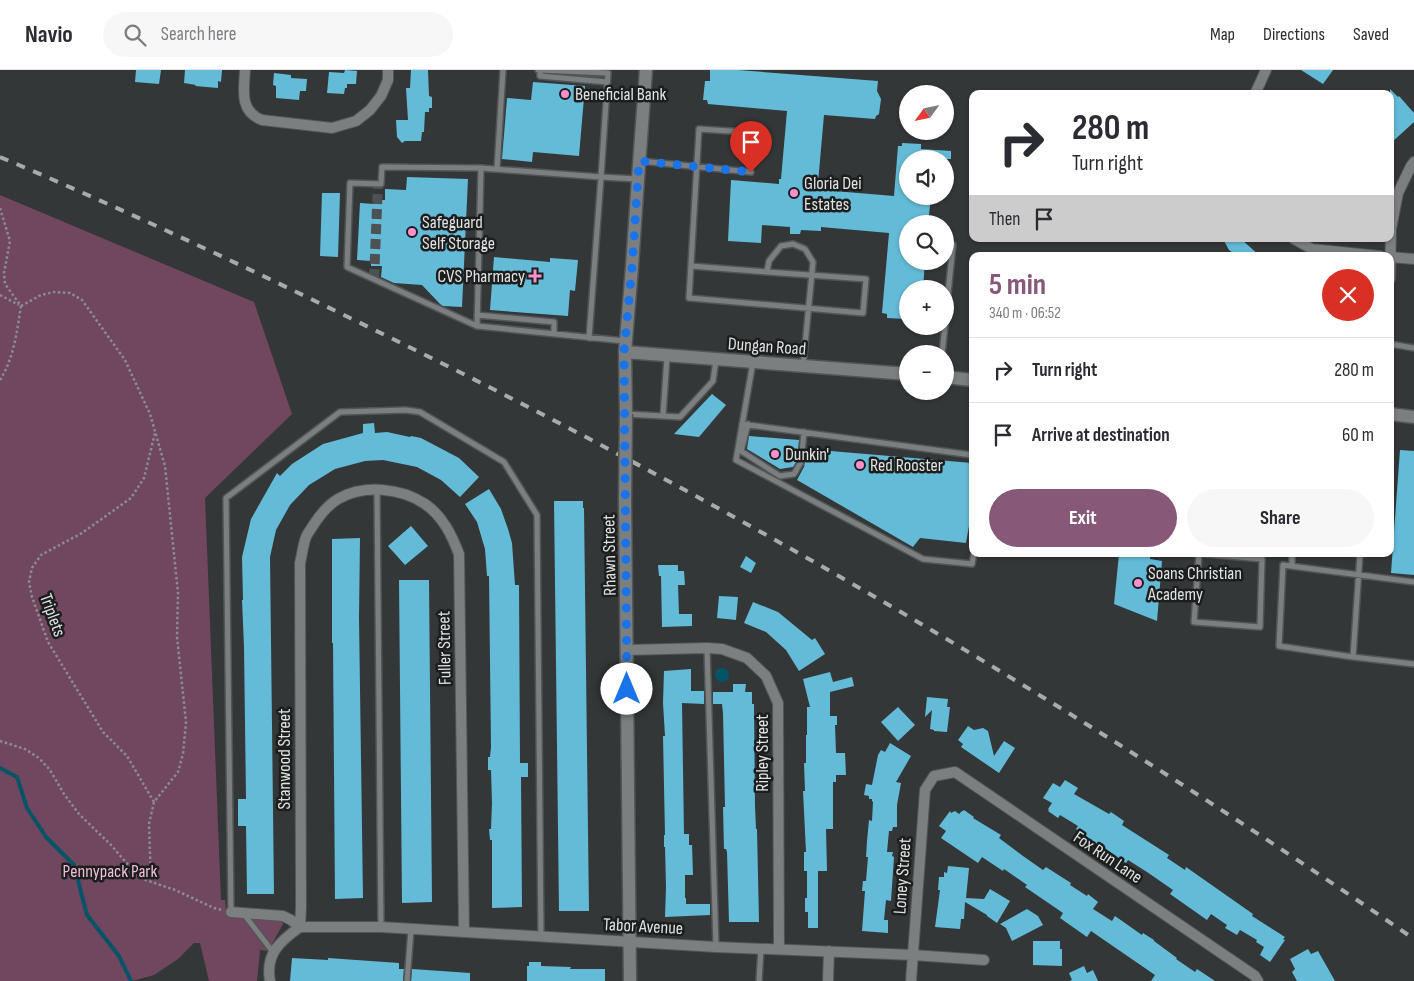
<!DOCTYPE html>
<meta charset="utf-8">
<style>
body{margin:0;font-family:"Sofia Sans Condensed",sans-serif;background:#f7f7f7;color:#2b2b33;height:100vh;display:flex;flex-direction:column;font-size:19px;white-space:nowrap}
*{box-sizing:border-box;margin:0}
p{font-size:16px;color:#7c7c81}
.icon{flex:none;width:28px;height:28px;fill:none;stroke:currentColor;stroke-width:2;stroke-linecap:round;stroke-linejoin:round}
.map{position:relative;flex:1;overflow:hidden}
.drawer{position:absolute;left:969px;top:182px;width:425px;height:305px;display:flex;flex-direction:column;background:#fff;border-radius:10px;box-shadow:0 1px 4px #0004}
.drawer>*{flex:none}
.hud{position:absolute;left:969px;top:20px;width:425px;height:152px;border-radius:10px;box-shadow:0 1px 4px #0004;background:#fff;color:#2b2b33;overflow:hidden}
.needle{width:32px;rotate:237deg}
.tools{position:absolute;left:899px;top:15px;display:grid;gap:10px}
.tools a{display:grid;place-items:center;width:55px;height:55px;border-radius:50%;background:#fff;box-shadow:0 1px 4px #0004;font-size:25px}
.pin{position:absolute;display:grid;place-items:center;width:42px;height:42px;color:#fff;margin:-51px -21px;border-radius:50% 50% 50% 0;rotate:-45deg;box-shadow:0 0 5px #0007}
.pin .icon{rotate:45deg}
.me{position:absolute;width:55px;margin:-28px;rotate:0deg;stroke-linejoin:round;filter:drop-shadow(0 0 4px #0008)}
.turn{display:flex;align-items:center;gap:18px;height:105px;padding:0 20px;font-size:22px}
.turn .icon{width:65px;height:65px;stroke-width:2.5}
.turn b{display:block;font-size:35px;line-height:42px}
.then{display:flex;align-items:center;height:48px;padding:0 20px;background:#0003;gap:10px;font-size:19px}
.round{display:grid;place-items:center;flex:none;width:52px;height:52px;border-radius:26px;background:#f7f7f7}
.summary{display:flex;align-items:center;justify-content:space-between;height:85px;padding:0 20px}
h1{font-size:30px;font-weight:700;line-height:38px;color:#875878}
.cta{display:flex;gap:10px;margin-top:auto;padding:10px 20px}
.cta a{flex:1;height:58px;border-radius:30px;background:#875878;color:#fff;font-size:20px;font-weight:700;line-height:58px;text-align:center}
.cta a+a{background:#f7f7f7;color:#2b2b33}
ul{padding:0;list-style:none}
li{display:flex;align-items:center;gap:15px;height:65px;padding:0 20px;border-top:1px solid #e1e1e2}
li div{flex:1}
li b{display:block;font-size:19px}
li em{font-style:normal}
header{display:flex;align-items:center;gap:30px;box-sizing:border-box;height:70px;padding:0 25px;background:#fff;border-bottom:1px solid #e1e1e2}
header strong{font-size:24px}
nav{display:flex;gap:28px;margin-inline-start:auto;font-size:18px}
.search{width:350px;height:45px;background:#f7f7f7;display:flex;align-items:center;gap:12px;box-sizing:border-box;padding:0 18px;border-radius:28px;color:#7c7c81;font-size:19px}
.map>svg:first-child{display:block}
.green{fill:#71475f}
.water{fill:#035467}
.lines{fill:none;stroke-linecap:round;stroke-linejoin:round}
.stream{stroke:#035467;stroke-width:4}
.building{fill:#64bbd7}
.street-tunnel{stroke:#4d5152;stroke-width:10;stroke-dasharray:10 5;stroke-linecap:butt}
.lane-casing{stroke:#525556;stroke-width:8}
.street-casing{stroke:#525556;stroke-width:12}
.secondary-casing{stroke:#525556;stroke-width:15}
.path{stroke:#8a8d8e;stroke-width:2.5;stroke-dasharray:2.5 2.5;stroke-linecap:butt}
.lane{stroke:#7b7f80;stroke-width:5}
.street{stroke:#7b7f80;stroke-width:10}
.secondary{stroke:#7b7f80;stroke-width:12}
.rail{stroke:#a8abac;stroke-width:4;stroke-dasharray:9 9;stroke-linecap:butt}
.secondary-bridge-casing{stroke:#525556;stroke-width:15;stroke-linecap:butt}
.secondary-bridge{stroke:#7b7f80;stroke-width:12}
.route{stroke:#1a73e8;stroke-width:9;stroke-dasharray:0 16.2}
.poi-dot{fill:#f790cd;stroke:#1c1e1e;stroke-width:2}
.labels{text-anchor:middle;stroke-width:5;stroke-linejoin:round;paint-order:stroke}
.poi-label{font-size:18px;fill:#e0e2e3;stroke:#1c1e1e;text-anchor:start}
.street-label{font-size:18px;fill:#e0e2e3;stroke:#1c1e1e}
.park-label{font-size:18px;fill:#f4bddb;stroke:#1c1e1e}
</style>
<header>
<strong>Navio</strong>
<div class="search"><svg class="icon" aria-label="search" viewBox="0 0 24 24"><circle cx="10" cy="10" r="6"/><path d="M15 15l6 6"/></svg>Search here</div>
<nav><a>Map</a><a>Directions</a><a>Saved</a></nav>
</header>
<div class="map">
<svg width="1414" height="911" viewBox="0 0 1414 911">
<rect width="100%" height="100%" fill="#333738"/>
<path class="green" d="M0 125 254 232 292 344 205 428 221 830H225L227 847 281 850 283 854 268 881 259 880 260 881 257 911H209L200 873H194L178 889 154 905 132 911H0Z"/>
<path class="water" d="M715 605a7 7 0 1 1 14 0a7 7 0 1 1-14 0Z"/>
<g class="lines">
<path class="stream" d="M0 698 17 707 27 738 46 767 74 795 87 845 119 886 131 911"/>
</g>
<path class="building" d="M136 0H161L159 14 135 12Z
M185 0H222L221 12 218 11V18L195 16 196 15 184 13Z
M345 0 357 1 356 14H347V18H345L344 24 327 23 329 2 344 3Z
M411 0H428L429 26 432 27V38H429V42H425L424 62H422L421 71H405L402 73 397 67 396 50H408L406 18H410Z
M710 0H738L878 11 877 21 881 29 879 44 876 46 875 49 824 45 818 113 822 120 894 126 898 76H902V73L921 74V79L951 81V89H908V126H931L928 154H908V191H925L923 219H908V246H905V249L887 248V244L882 243 889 163 821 157V161L801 160 800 164H790V157L762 155 761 173 728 171 731 110 779 114V109H781L787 41 708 34 707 30H703L705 11H710Z
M1301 0H1333L1323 14Z
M274 3 291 5V8L307 9 306 21H300L299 30 276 28V16L273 15Z
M533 12 585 16 579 86 533 82 532 92 502 89 507 28 531 30Z
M1390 19 1398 27 1399 26 1414 43V52L1390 74Z
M407 107 468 109 462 237 443 236 440 234 422 215 394 213 381 207 382 196H371V191L357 190 360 133 374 134V130H385V119L406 120Z
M322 123H340L338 187 320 186Z
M1223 169H1241L1260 186H1237L1229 180Z
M494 187 550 192V188L578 190 575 221 570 220 568 246 490 240Z
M712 324 726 335 699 367 674 364Z
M374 353 375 363 387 362 410 367 411 366 421 368 459 388 479 407 460 427 441 410 417 397 383 390 365 391 335 399 309 415 290 435 276 460 270 487 274 824H247L246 756H238V729H246L244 577 242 530H243L242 487 251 449 277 403 280 406 292 394 323 374 363 363V354Z
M749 366 799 370 797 391 793 397 780 399 747 379Z
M807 379 972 393V439L966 473 920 468 913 477 797 410 805 395 804 396Z
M1400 380 1414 381V505L1391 503Z
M489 419 501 439 508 459 512 473 515 515H519L520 693H528V707H521L522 837 492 838V770H490L489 759H491L492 733 491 700H488V687H490L491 677 489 506H487L485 479 477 452 465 434Z
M554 431H583V438H584L589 841H559Z
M411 456 428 476 405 495 388 476Z
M360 468 359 548 363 828 335 829 333 573H332V469Z
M1119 484H1150V489L1162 491 1157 551 1114 534Z
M746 486 756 493 751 503 740 497Z
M658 495H678V501H684L685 515H678L679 544H692V556L662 557 661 506H659Z
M399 510H429L432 832 402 833Z
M719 526 738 527 736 550 717 548Z
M753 532 778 542 812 570 815 568 825 584 799 601 786 580 766 562 744 553Z
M691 599V621H704V634L682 633 684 764H689V775H692L693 805H685V828H686V834H710V845L665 847 666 817 665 777H664V765H665L663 666H665L663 633 664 601Z
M830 602 833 612 852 607 854 616 830 622V646H837V655H835L836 683H845L846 705H836V712H833V759H826L827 801H818V858H808V842H805V828H807V801H804V782H806L803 721H805L804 693H806V665H807V637H810L803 609Z
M733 614H746L745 622H752V634H754L755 736 756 759H757L759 852H729L727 782 726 779H724L723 737H725L723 643 722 634H713V622H733Z
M927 627 948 629 947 637H950L947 662 934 661V660L930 659 932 640 925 647Z
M898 637 915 655 898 671 881 652Z
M968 656 974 660 983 658 988 661 994 686 1004 671 1015 678 999 703 961 677 963 674 958 670Z
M890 673 911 686 896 712 901 713 897 735V757H893L892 761H889L887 782H893L892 786 894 787 891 831 886 830 884 850H888V863L862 861 865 821H862L863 811H866L868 787H866L867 771 869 750 872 751 873 732 872 731V729H869V726L864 725 866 714 872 715 878 685 881 680 885 682Z
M1065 710 1078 718 1074 724 1109 744 1111 742 1124 751 1122 755 1169 785 1167 788 1185 800 1186 797 1253 844 1252 846 1285 867 1283 869 1285 870 1270 892 1260 885 1264 877 1256 872 1257 870 1240 860 1237 865 1225 858 1227 855 1211 844 1207 850 1170 824 1173 820 1147 802 1128 790 1126 793 1103 777 1102 778 1076 759 1078 756 1060 745 1058 748 1048 741 1049 740 1048 739 1052 733 1043 728 1053 713 1060 717Z
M964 740 974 747 973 748 1001 765 999 768 1023 786 1043 800 1046 797 1071 813 1070 815 1087 826 1088 824 1098 832 1093 839 1112 851 1115 846 1142 865 1143 863 1154 870V871L1177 888 1176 889 1195 902 1197 899 1215 911H1151L1155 905 1091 861 1087 867 1060 848 1063 843 1025 817 1027 815 1004 799 1003 801 982 787 978 793 941 768 946 761 939 756 950 741 951 743 955 741 959 744 962 741H963Z
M948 796 969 798 966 828 984 829 990 819 1010 831 997 853 987 846V845L965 832 964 849H961L960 859 935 857 940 820H938L939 807H944V802L947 803Z
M1027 839 1038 846 1043 855 1012 871 1006 858 1000 854Z
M1033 871H1060V879H1062V896L1033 895Z
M1308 879 1311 884 1318 881 1335 911H1297L1292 902 1295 899 1290 889Z
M292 888 328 890V888L399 893V899H404L403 911H290Z
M529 892H541V896L571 897 570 899H605V911H527V896H529Z
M1084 896 1087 903 1093 900 1098 911H1069L1072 910 1069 903Z
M412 899 470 903V911H411Z"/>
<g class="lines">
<path class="street-tunnel" d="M374 209 378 114"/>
<defs>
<path id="lane" d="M540 0V6L607 12
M761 63 699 59 689 228 863 243 866 209 767 202 769 191 781 176 793 174 805 179 813 192 803 296
M640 91 751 102
M481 98 601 107 608 3 538 0
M497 99 503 0
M691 196 767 202
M477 245 554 252V264
M945 253 953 175
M477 256 347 197 350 113 381 114 382 97 481 98 477 256 625 271
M589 268 601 107 637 109
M1390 274 1414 278
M942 284 945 256
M667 287 663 346 680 347 713 311 716 290
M753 292 736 390 923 489 972 494 974 484
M626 344 663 346
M742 354 972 385
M748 354 741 381 780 406 794 404 801 392 804 362
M377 420 381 857
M1199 484 1194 552 1260 557 1262 489 1205 484
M1360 484 1353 587 1414 594
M1292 496V484
M707 578 716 877
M1353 587 1279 576 1283 495 1414 512
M231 842 226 428 340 342 406 340 420 342 504 392 537 445 541 866
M243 843 273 882
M407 911 411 860
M759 911 761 879"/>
<path id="street" d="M245 0C244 20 239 41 262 50L332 58 356 51 370 40 381 26 388 10V0
M1255 24 1266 0
M1294 169 1312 179 1380 186
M1390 187 1414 189
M1390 209 1391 159 1398 123 1411 96 1414 92
M627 580 707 578 722 579 747 588 766 606 778 633 779 879
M231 842 283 846 291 850 300 857
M300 857 301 837 300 493C302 485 303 475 306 467 308 462 312 458 314 454 320 445 328 435 338 429 364 414 401 418 425 434 443 446 452 466 459 484L464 862
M300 857H381L716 877 913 885 984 890
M270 911C265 884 280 871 300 857
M828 911 829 881
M911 911 925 720 934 706 955 702 1255 906 1258 911"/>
<path id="secondary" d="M625 282 908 304
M945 307 972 310
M626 344 625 282 632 197 638 109 646 0
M1390 344 1414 347
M625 430 630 911"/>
</defs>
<use href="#lane" class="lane-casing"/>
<use href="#street" class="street-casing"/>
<use href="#secondary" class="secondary-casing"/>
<path class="path" d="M0 138 10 171 4 203 5 214 21 236
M0 225 19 235
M21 236 41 225 54 222 70 223 82 230 125 290 150 344 165 396 178 523 177 567 186 652 183 684 178 702 154 732 149 754 151 812
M0 310C14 288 17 261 21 236
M0 671 25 679 39 688 50 700 64 724 79 744 111 775 136 804 143 809 175 820 214 838 222 840
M154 732 127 686 103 662 48 572 32 527 29 512 32 498 41 485 82 463 131 428 144 408 155 363"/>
<use href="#lane" class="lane"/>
<use href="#street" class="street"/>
<use href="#secondary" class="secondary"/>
<path class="rail" d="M0 87C135 144 267 207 399 272 751 445 1091 646 1414 869"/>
<defs>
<path id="secondary-bridge" d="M625 430 626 344"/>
</defs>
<use href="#secondary-bridge" class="secondary-bridge-casing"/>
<use href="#secondary-bridge" class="secondary-bridge"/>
</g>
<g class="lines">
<path class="route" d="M627 619 624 282 632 198 639 91 751 102"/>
</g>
<g class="poi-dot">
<circle cx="565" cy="24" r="5"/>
<circle cx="794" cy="123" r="5"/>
<circle cx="412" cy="162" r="5"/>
<path d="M532.5 198.5h5v5h5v5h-5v5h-5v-5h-5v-5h5z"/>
<circle cx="775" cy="384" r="5"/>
<circle cx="860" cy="395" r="5"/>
<circle cx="1138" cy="513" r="5"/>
</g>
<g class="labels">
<g class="poi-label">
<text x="575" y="30">Beneficial Bank</text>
<text x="804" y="119">Gloria Dei<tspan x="804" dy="21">Estates</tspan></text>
<text x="422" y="158">Safeguard<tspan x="422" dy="21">Self Storage</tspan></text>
<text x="525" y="212" text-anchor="end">CVS Pharmacy</text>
<text x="785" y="390">Dunkin'</text>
<text x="870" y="401">Red Rooster</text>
<text x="1148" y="509">Soans Christian<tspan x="1148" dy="21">Academy</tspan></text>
</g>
<g class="street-label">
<text transform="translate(767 276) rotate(4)" y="6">Dungan Road</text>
<text transform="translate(609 485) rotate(-91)" y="6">Rhawn Street</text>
<text transform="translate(53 545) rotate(70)" y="6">Triplets</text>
<text transform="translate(444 578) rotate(-91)" y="6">Fuller Street</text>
<text transform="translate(762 683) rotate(-90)" y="6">Ripley Street</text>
<text transform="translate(284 689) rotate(-90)" y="6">Stanwood Street</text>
<text transform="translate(1108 787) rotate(34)" y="6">Fox Run Lane</text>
<text transform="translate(902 806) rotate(-86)" y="6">Loney Street</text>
<text transform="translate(643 856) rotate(3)" y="6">Tabor Avenue</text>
</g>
<g class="park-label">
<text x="110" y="807">Pennypack Park</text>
</g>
</g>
</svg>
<div class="tools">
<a><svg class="needle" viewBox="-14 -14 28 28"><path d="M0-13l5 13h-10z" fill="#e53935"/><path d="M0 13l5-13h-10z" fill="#7c7c81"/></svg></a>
<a><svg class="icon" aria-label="sound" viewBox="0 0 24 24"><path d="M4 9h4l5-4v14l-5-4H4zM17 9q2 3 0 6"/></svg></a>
<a><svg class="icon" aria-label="search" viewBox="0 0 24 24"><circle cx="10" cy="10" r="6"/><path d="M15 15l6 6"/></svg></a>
<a>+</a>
<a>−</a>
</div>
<div class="pin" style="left:751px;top:102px;background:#d93025"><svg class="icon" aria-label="arrive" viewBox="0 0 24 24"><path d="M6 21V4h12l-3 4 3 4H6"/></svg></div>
<svg class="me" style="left:627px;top:619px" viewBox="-20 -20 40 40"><circle r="19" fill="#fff"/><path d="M0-13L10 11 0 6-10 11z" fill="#1a73e8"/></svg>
<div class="hud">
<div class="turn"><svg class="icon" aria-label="right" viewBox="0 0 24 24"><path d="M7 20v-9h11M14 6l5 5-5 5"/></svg><div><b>280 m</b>Turn right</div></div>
<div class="then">Then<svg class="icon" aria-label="arrive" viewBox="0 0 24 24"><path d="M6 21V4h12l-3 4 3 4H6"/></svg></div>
</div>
<section class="drawer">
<div class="summary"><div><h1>5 min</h1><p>340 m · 06:52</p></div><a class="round" style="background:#d93025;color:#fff"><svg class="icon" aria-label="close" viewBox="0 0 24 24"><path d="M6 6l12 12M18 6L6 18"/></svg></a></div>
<ul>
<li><svg class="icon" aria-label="right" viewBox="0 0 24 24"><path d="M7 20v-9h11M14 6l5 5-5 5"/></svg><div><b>Turn right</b></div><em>280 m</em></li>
<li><svg class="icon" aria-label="arrive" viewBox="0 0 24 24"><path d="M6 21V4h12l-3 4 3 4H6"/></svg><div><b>Arrive at destination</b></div><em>60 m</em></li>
</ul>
<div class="cta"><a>Exit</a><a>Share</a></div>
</section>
</div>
